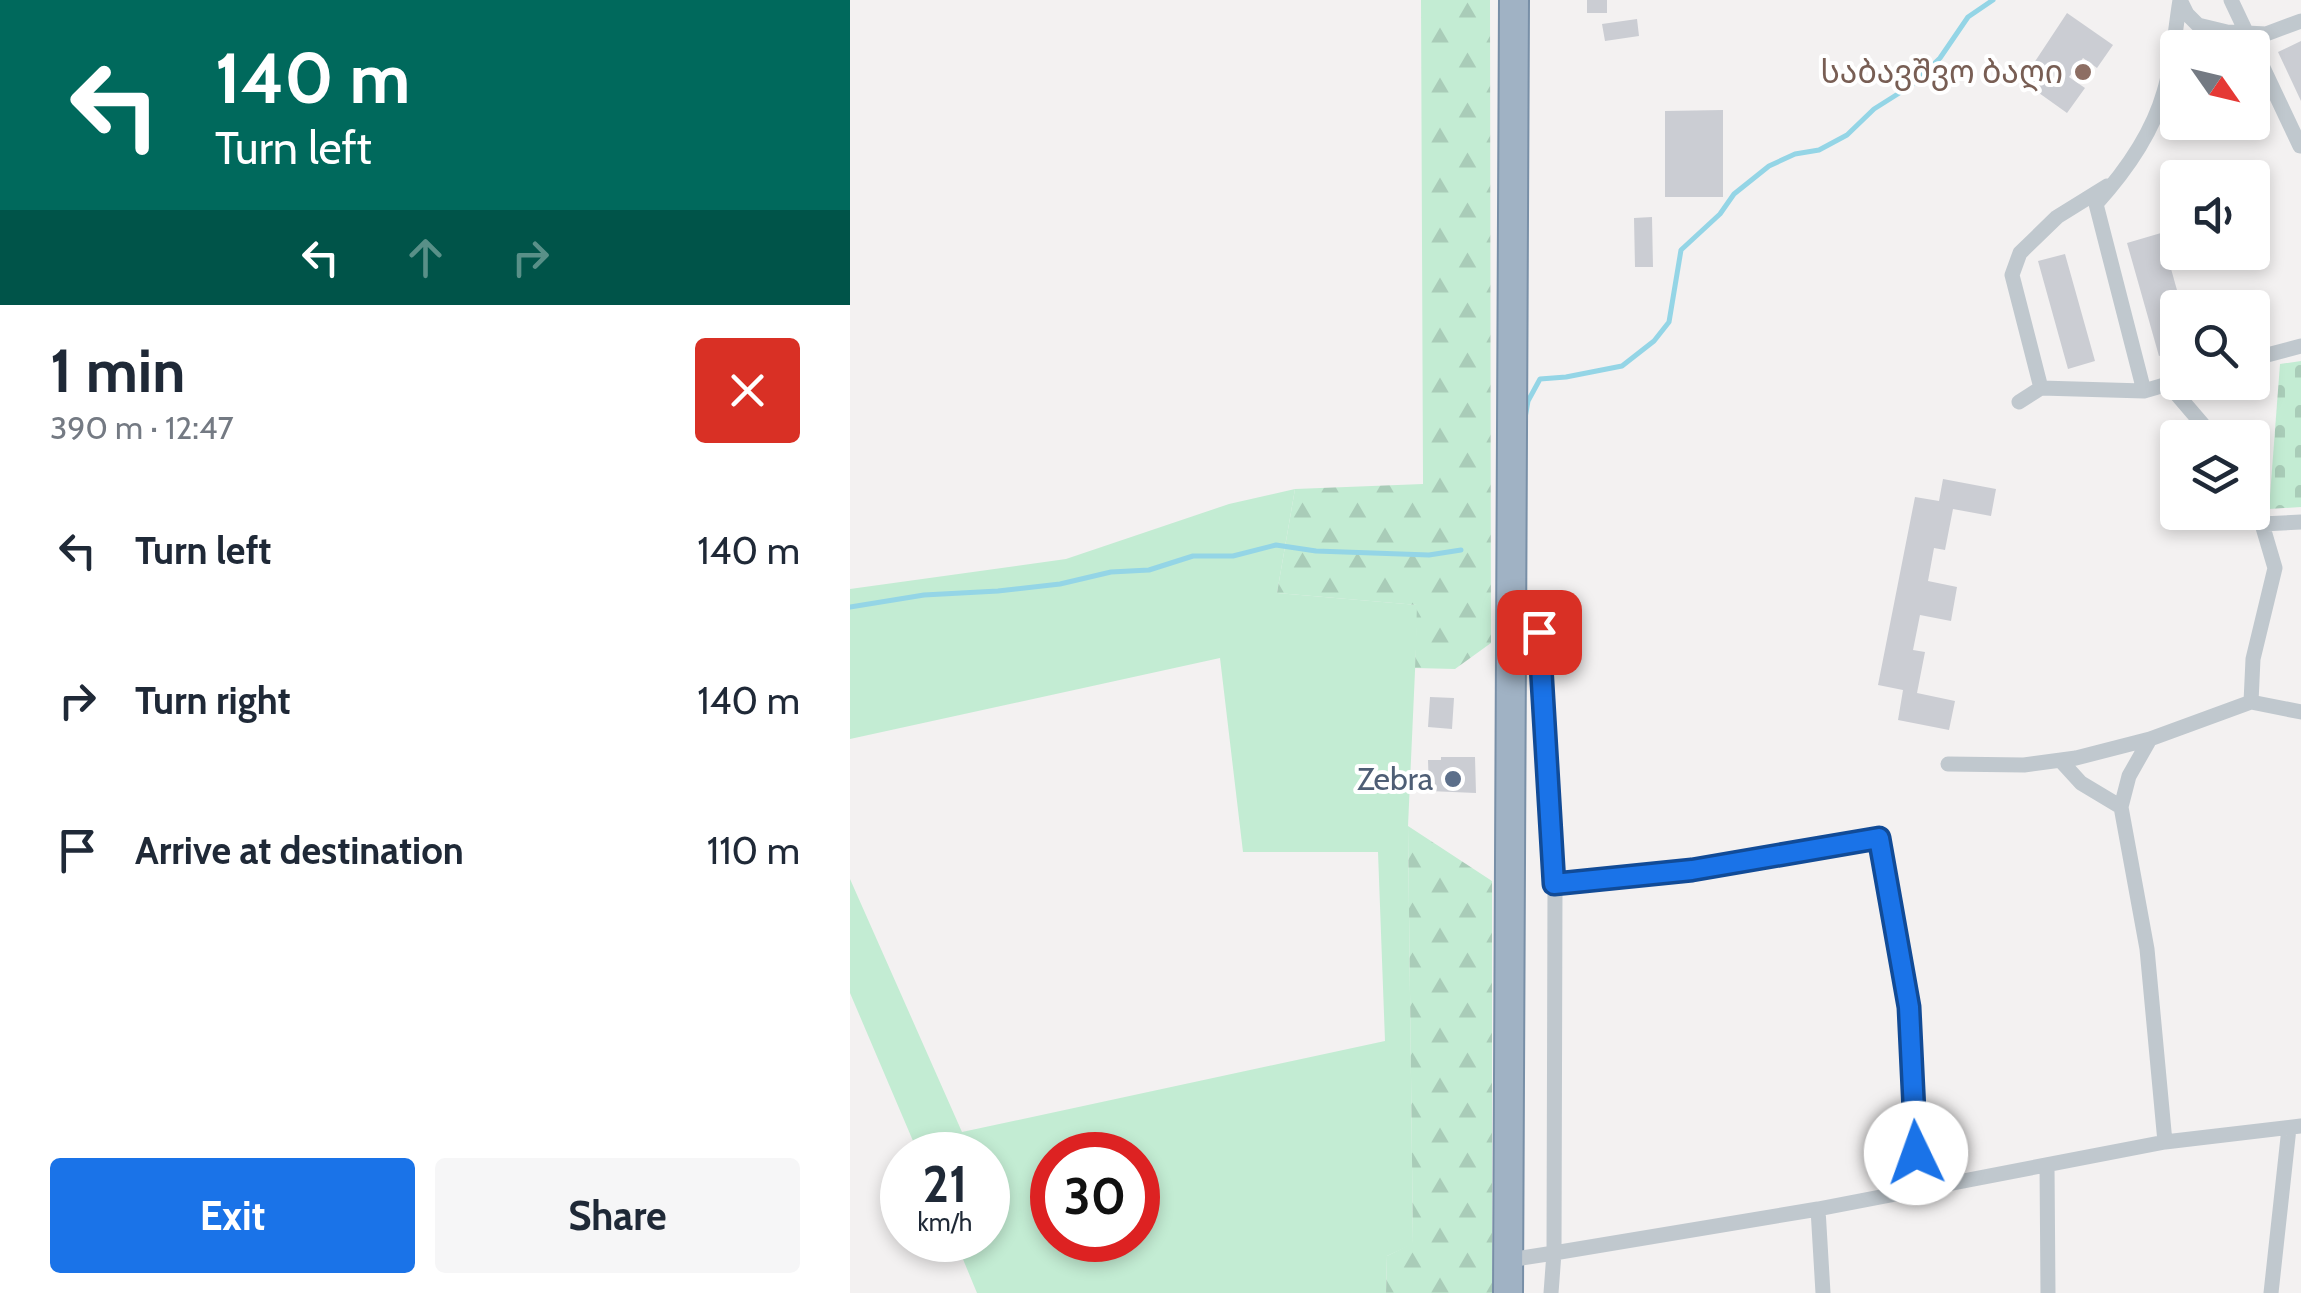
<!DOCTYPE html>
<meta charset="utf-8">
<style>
body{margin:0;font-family:Cabin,"Noto Sans Georgian",sans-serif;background:#f6f6f7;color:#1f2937;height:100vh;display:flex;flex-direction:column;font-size:38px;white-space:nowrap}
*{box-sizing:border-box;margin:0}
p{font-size:32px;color:#747a83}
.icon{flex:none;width:55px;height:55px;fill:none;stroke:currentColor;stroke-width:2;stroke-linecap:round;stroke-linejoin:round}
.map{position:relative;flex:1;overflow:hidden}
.side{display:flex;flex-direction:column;background:#fff;width:850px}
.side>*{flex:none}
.hud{background:#00695c;color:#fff;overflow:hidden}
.needle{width:65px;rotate:124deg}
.controls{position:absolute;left:1310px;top:30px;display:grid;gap:20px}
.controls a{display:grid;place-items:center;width:110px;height:110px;border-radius:10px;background:#fff;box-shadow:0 5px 15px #0003;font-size:50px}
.speed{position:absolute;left:30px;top:1132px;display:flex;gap:20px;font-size:50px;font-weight:700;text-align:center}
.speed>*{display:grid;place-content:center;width:130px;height:130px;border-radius:50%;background:#fff;box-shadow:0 5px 15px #0003;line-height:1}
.speed small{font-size:25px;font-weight:400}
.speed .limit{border:15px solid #d22;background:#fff;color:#111}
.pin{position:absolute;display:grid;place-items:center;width:85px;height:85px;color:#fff;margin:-42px;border-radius:20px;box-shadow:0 5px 15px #0006}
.me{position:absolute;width:110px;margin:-55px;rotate:357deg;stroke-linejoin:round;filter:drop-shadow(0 0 8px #0008)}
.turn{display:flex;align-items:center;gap:35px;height:210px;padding:0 50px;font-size:45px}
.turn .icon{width:130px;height:130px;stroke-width:2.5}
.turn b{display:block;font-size:70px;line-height:85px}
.lanes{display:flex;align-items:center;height:95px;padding:0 50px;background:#0003;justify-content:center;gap:50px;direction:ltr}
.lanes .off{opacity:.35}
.round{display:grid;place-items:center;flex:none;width:105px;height:105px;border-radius:10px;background:#f6f6f7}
.overview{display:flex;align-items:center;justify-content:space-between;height:170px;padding:0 50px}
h1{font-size:60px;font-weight:700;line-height:75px}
.cta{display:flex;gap:20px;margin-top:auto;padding:20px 50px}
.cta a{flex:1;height:115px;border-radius:10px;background:#1a73e8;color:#fff;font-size:40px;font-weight:700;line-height:115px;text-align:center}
.cta a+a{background:#f6f6f7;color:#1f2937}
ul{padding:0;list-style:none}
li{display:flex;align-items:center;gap:30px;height:150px;padding:0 50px}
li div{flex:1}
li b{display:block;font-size:38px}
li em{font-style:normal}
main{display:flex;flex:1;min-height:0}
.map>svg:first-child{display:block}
.green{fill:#c3ecd3;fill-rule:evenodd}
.forest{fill:url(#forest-firs)}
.cemetery{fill:url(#cemetery-stones)}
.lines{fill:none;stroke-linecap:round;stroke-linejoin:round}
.stream{stroke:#94d5e6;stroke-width:5}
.building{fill:#cbcdd3}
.trunk-casing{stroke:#788fa7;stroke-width:32}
.minor{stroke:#c0c8ce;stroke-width:15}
.trunk{stroke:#a0b2c4;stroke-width:28}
.route-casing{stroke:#114b97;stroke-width:25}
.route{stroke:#1a73e8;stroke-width:18}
.education-dot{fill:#8d6e63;stroke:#fff;stroke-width:4}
.service-dot{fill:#5c6f8a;stroke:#fff;stroke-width:4}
.labels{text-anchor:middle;stroke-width:8;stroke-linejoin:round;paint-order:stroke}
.education-label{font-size:32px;fill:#785e54;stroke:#fff;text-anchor:end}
.service-label{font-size:32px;fill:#4e5e75;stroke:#fff;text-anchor:end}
</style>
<main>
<section class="side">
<div class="hud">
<div class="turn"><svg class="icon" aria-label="left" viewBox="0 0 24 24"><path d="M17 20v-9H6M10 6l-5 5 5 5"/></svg><div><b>140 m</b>Turn left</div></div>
<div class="lanes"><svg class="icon" aria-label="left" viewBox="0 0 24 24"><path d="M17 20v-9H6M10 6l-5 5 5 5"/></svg><svg class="icon off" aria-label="ahead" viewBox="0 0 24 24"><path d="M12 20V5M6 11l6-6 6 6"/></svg><svg class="icon off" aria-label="right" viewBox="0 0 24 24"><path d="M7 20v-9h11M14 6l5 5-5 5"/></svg></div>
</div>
<div class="overview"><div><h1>1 min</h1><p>390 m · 12:47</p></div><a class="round" style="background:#d93025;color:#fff"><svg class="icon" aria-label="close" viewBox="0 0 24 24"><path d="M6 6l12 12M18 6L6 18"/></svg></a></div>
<ul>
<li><svg class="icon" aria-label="left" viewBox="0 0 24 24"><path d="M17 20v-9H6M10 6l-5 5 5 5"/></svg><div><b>Turn left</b></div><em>140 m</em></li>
<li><svg class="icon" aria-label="right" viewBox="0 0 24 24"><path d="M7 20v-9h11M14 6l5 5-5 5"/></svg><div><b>Turn right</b></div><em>140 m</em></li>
<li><svg class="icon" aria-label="arrive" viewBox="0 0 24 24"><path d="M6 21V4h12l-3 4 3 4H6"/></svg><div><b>Arrive at destination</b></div><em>110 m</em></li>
</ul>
<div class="cta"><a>Exit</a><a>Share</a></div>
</section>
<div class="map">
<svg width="1451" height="1293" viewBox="0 0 1451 1293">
<defs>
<pattern id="forest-firs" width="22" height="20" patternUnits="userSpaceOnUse" patternTransform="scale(2.5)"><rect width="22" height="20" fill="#c3ecd3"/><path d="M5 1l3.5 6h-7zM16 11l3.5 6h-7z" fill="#a9ccb8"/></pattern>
<pattern id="cemetery-stones" width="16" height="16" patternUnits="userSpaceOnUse" patternTransform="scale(2.5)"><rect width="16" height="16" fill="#c3ecd3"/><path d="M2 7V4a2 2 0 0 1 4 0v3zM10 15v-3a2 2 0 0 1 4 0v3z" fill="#a9ccb8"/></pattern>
</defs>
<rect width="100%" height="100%" fill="#f3f1f1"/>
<path class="green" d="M445 489 427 593 568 605 558 826 563 1244 537 1256 536 1293H127L105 1240H138V1155H69L0 993V879L112 1132 535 1041 528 852H393L370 658 0 739V589L216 559 379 504ZM202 1155H288V1240H202Z"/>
<path class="forest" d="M571 0H640L641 643 605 669 565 668 567 605 427 593 445 489 573 484Z
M558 826 642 881V1293H536L537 1256 563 1243Z"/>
<path class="cemetery" d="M1451 361V507L1419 509 1430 364Z"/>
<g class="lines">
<path class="stream" d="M675 418 678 401 690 379 716 377 772 366 804 341 819 322 831 250 870 214 884 194 919 166 945 154 969 150 997 135 1024 109 1062 85 1090 58 1118 17 1143 0
M0 607 74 595 148 591 210 584 261 572 299 570 343 556H383L426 545 466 551 579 555 611 550"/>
</g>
<path class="building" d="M737 0H757V13H737Z
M1217 13 1263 45 1247 68 1233 58 1219 77 1235 88 1217 113 1172 81Z
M787 19 789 36 755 41 752 24Z
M1451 41V101L1428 52Z
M873 110V197H815V111Z
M802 217 803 267H785L784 218Z
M1311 233 1332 308H1328V350L1309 356 1277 243Z
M1215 254 1245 361 1218 369 1188 261Z
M1093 479 1146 489 1141 516 1103 509 1095 550 1084 548 1078 581 1107 587 1101 621 1070 615 1063 650 1075 652 1067 693 1105 701 1099 730 1048 720 1053 690 1028 685 1065 497 1089 501Z
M580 697 604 698 602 729 578 727Z
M591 757H625L626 793 579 791 578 760H591Z"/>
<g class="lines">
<defs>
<path id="trunk" d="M658 1293 664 0"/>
</defs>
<use href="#trunk" class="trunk-casing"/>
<path class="minor" d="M1330 0 1337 14 1348 25 1377 32 1416 34 1451 21
M1381 0 1450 146
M1364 48 1393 35
M1402 359 1451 346
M1318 384 1354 426 1359 438
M1191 388 1162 275 1170 253 1207 217 1257 186
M1294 391 1246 204C1275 172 1302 134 1314 92 1323 63 1325 30 1330 0
M1169 402 1191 388 1294 391 1328 381
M1390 512 1391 516 1412 524 1451 522
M1401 702 1403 659 1425 568 1412 524
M1300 739 1279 776 1271 807 1297 949 1315 1142
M1210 760 1231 783 1271 807
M1098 764 1174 765 1226 758 1300 739 1401 702 1451 712
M705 884 842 870 1029 838 1059 1007 1067 1189
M1197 1165 1198 1293
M968 1209 973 1293
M659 1260 704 1253 705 884 689 633 660 630
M701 1293 704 1253 968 1209 1315 1142 1451 1126
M1421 1293 1439 1128"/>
<use href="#trunk" class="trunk"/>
</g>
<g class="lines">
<defs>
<path id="route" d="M689 632 704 884 842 870 1029 838 1059 1007 1066 1153"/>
</defs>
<use href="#route" class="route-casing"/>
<use href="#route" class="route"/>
</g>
<circle class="education-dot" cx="1233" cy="72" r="10"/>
<circle class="service-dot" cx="603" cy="779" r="10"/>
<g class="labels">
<g class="education-label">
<text x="1213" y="83">საბავშვო ბაღი</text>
</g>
<g class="service-label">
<text x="583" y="790">Zebra</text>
</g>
</g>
</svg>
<div class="controls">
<a><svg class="needle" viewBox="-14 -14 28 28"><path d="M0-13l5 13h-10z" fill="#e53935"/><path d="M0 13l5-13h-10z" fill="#747a83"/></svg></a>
<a><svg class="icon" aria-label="sound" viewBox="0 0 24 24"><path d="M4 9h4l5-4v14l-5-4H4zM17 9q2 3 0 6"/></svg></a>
<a><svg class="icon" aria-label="search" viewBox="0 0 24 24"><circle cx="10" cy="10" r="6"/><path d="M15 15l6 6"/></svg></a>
<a><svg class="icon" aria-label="layers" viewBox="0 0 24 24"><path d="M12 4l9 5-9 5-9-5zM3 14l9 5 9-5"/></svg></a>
</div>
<div class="speed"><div>21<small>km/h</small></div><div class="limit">30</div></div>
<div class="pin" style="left:689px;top:632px;background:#d93025"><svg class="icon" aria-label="arrive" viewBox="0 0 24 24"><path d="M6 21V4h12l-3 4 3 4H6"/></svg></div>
<svg class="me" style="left:1066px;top:1153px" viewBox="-20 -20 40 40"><circle r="19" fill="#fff"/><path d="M0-13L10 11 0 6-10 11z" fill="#1a73e8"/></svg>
</div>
</main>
